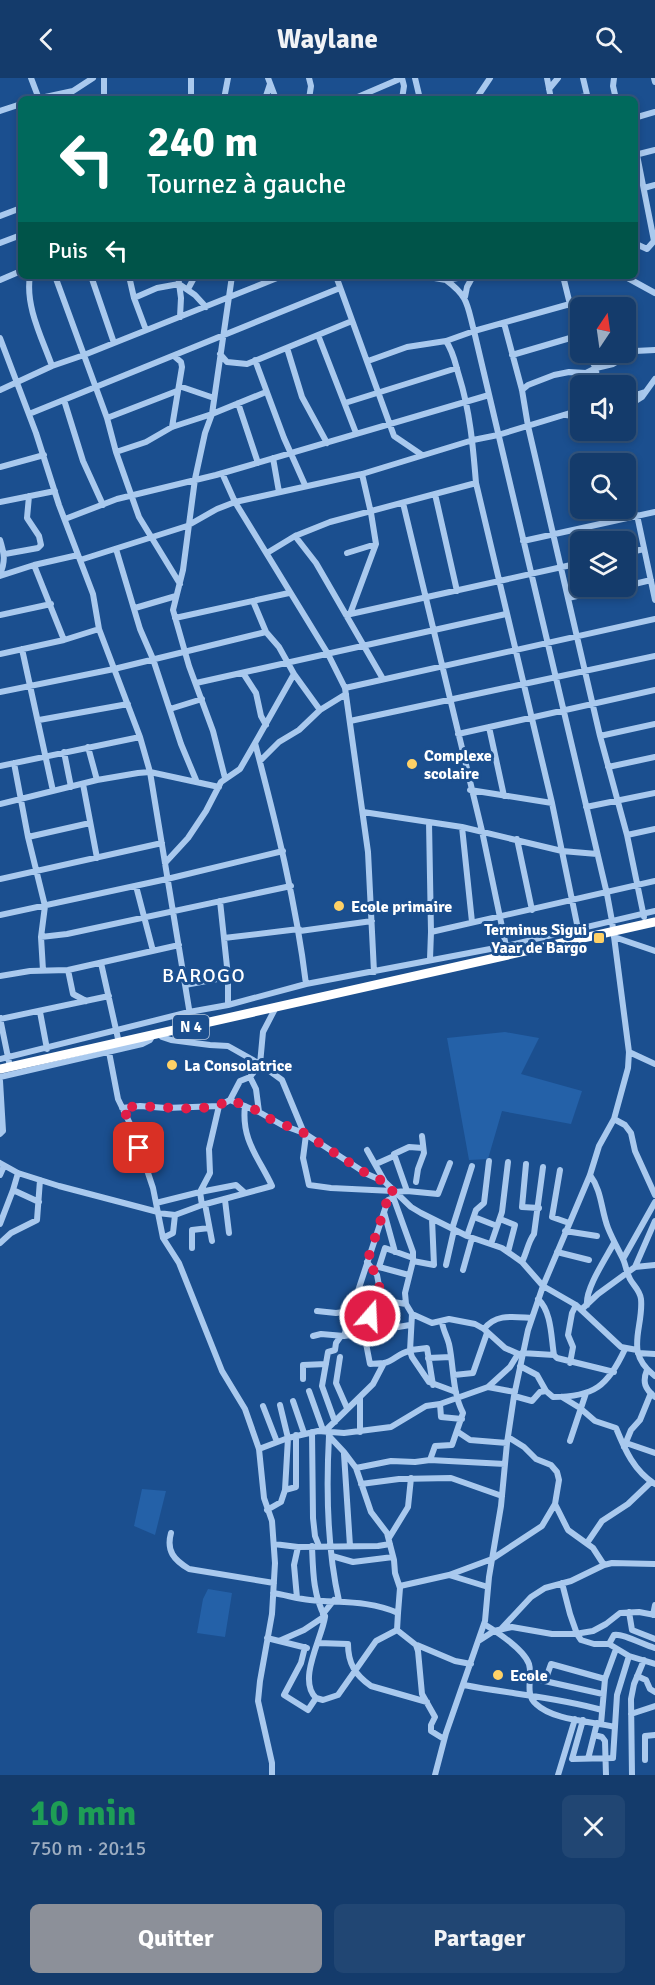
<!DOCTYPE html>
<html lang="fr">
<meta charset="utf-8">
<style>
body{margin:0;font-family:Signika,sans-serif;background:#214673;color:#f1f3f6;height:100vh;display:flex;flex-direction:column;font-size:22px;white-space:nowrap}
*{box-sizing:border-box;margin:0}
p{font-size:20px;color:#9dadc1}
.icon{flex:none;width:33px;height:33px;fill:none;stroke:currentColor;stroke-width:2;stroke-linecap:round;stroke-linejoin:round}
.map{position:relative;height:1697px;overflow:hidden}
.side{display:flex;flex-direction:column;background:#143b6b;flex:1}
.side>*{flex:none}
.guide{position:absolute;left:18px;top:18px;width:620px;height:183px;border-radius:9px;box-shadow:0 3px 9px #0003,0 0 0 2px #33557e;background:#00695c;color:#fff;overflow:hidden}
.needle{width:39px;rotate:13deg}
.controls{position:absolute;left:570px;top:219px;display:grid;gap:12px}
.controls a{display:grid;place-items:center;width:66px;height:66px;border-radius:9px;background:#143b6b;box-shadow:0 3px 9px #0003,0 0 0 2px #33557e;font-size:30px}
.pin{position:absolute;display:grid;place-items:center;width:51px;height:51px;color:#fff;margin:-26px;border-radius:12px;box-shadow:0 3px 9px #0006}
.me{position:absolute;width:66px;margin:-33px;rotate:19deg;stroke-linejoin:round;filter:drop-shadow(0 0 4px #0008)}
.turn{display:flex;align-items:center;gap:21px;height:126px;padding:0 30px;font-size:27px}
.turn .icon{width:78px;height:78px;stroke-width:2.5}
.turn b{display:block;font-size:42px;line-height:51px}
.then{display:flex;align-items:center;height:57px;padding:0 30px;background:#0003;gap:12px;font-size:22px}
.round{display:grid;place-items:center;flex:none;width:63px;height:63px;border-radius:9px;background:#214673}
.head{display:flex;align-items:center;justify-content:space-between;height:102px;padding:0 30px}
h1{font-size:36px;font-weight:700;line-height:45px;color:#1e9e55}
.action{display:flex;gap:12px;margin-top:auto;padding:12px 30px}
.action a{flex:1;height:69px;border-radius:9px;background:#8c9099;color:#fff;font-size:24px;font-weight:700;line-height:69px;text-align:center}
.action a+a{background:#214673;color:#f1f3f6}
header{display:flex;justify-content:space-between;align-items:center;height:78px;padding:0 30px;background:#143b6b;font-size:27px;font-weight:700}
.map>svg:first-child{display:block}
.green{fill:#2461a8}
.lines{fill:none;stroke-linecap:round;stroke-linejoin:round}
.minor{stroke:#a9c9ee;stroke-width:6}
.highway{stroke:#fff;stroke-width:9}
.route{stroke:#e11d48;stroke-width:10;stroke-dasharray:0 18}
.poi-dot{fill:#ffd166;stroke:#1b4f8f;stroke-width:2}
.labels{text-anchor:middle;stroke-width:6;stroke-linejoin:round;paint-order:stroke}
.shield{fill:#1b4f8f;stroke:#bbcadd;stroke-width:1.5}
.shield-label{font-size:15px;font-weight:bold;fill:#fff}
.poi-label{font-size:16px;font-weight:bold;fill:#fff;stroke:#1b4f8f;text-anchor:start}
.quarter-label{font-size:20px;letter-spacing:1.5px;fill:#fff;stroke:#1b4f8f}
</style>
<header><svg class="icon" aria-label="back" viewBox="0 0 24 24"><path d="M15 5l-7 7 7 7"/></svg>Waylane<svg class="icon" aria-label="search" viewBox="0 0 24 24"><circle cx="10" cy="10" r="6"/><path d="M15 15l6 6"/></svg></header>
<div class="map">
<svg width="655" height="1697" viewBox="0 0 655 1697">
<rect width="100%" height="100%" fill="#1b4f8f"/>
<path class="green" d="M505 954 539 960 521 996 582 1013 571 1046 502 1033 488 1081 469 1082 447 960Z
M142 1411 166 1413 155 1457 134 1448Z
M208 1511 232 1515 225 1559 197 1555 203 1521Z"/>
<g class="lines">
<path class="minor" d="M31 0 39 21
M104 0V21
M191 0V21
M268 0 276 21
M402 0 404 8 402 21
M415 0 420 21
M547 0 551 21
M583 0 588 21
M614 0 613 8 616 21
M654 0 655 4
M549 11 558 0
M36 21 73 13 93 0
M224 21 228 0
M265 21 270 6
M309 21 311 8 309 0
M353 21 402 0
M476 21 490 0
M570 21 587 18
M0 33 21 26
M634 40 655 34
M635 77 655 72
M644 110 655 107
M0 138 21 130
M0 165 21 157
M634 165 647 171 654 163 637 77
M30 198C25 228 42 260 52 288
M55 198 107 340 116 374 139 439 180 506
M91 198 114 265
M129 198 134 220 146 252
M178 198 181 220 180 239
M336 198 394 358 422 377
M423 198 446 202 469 198
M563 198 580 267
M624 198 655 215
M0 202 21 193
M188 211 195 198
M465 219 467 209 473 198
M134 220 157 210 179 206 195 217 206 229
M570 226 474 253 446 263C454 275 455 285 459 298 470 333 473 368 476 405L552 725 578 851
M504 245 522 312 528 348 600 658 627 757 644 839
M318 257 356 355
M0 260 36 355 59 427 93 516 99 551 140 659 150 694 192 949
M287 270 302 319 327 365
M586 274 596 290 597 308
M220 276 227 284 247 286 352 243
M512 277 577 258
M255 282 284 360 305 407
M368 283 407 269 446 263
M179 308 214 320
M0 312 52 288 84 277 282 198
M522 312 528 307 554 297 569 294 586 295 596 290 613 286 635 273 655 272
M626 320 645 314
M64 322 83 383 103 427
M238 325 258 385
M345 325 457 290
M626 329 642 319 655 301
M29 336 340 210
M566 337 580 339
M107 340 177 313
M172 349 182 289 181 284 174 278
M116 374 146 364 172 349 212 336 266 314
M273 380 279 414
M0 389 44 377
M222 395 235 424 328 576 345 610 368 774 374 894
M435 416 457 513
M0 424 55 413
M403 425 482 753 506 868
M637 437 655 522
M65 441 117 421 216 397 489 317
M295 458 316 485 383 601
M0 462C4 475 6 483 0 496
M523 463 655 434
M116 471 140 551 153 581 181 666 196 702
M267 475 295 458 330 444 476 405
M347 475 376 466
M626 475 644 471
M5 476 38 470 41 467 39 458 27 440 29 418
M80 482 187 448 217 431 235 424 362 396 473 362 498 357 580 332
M34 487 64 562
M0 498 34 487 78 477
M626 508 651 502
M568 520 621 508
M253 523 266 554 279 569 294 596 320 632
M135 530 176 518
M350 536 376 466 371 435 362 396
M0 537 51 526
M346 537 580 485
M175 540 289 515
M22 571 53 713
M0 576 64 562 99 551
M243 595 256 615 261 638 266 647
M294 596 255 665C276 745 296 824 306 906
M196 605 506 536
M345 610 655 541
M0 614 114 591 266 554
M170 631 202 621
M39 642 128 626
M350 643 655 578
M489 649 504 718
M458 656 655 612
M600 658 655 646
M88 669 97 702
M64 674 71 709
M260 683 279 664 299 652 320 632 346 616
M14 685 28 759 45 828 41 859 43 892
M0 688 140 659
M608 689 655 679
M225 700 213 653 189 588 173 532 183 492 195 401 205 355 212 336 232 198
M83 706 97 780
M470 712 552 725
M0 726 97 702 138 695 150 694 219 709
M586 729 655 715
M363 734 462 749 562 773 597 776
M429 744 431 854 430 881
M462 749 472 844
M627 757 655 751
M28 759 90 745
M517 761 532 832
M165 785 188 760 206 733 221 704 240 691 255 665
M0 801 162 765
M136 808 153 873
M220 823 228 898V927
M0 837 167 801 283 773
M300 853 372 843
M431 854 655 803
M41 859 67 856 291 808
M614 859 655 873
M224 860 299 851
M101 885 119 965
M68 892 73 916 86 923
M0 898 30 893 68 892 179 867
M185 907 228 899
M40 934 47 971
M0 940 10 989
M0 941 109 918
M158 955 162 959 171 962 210 967 228 968 260 986 282 1002 304 1055 367 1096 385 1104 411 1129 421 1135 467 1158 502 1170 522 1184 543 1208 576 1227 621 1269 637 1272
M109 974 118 1021 135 1056 153 1110 163 1160 179 1185 222 1293 245 1331 259 1371 264 1420 272 1443 275 1485 272 1536 260 1603 258 1623 272 1685V1697
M629 974 655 986
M0 981 189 934 228 927 306 906 506 868 655 833
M0 999 142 966 150 962 153 957
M250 999 256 1011 259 1034 282 1047 304 1055
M0 1003 3 1053 0 1056
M230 1022 259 1034
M122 1030 140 1028 166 1030 219 1028 230 1022 240 1003 250 999 260 986 263 954 276 929
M614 1041 625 1047 631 1055 635 1073 655 1117
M306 1057 303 1080 309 1107 331 1110 393 1113
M367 1072 385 1104
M0 1085 18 1095 59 1108 158 1134
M376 1086 394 1078
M526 1086 522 1129 539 1130
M560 1092 552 1139 569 1145
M18 1095 13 1112 39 1124
M0 1097 4 1088
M590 1097C602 1113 601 1132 608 1150 612 1160 617 1169 622 1179 626 1186 626 1194 630 1201 633 1207 640 1212 641 1221 644 1250 623 1274 655 1298
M416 1104 418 1091 424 1075 422 1058
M407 1113 394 1076 409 1069 423 1070
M395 1114 407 1113 438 1116 450 1085
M393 1120 388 1122 384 1134 395 1174
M225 1122 229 1155
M156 1125 200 1114 210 1095 209 1071 219 1028
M205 1126 212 1163
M202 1127 200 1114 236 1107 245 1115
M158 1135 175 1137 202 1127 272 1108C259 1080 241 1062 245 1028
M474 1139 497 1148
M500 1141 515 1147 508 1174
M0 1146 13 1112
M452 1151 472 1088
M565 1153 597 1158
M467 1158 476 1132 484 1125 489 1083
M163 1160 173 1155 175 1137
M0 1165 11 1155 37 1142 40 1102
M491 1166 502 1134 508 1084
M192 1170V1152L209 1150
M557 1174 589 1182
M623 1181 655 1124
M413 1183 434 1187 432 1141
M367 1184 377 1197 381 1218 387 1223 406 1226
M522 1184C527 1174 528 1164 534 1156L543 1089
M446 1187 454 1152
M635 1189 655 1187
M463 1192 472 1160
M409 1197 379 1189 385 1170 413 1180
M357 1216 384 1134
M538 1221C552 1234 551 1260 554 1277L557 1280 614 1294
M587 1227C585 1211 606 1180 614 1165
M581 1232 598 1216 635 1189 655 1143
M317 1233 336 1235 352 1233
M412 1236 432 1245 449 1241 475 1246 484 1251 505 1270 521 1277
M484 1251C496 1235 514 1239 532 1240
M364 1255 370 1286 384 1285
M367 1255 371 1235 381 1218
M313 1258 321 1256 344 1258 410 1247
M344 1258 357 1216 379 1211
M411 1272 427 1270 433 1307
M410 1273 412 1279 429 1304 456 1314
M522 1275 554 1277
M638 1275 655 1276
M340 1279 336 1305 347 1330
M428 1280 451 1279
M570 1285 573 1269 568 1257 572 1235 576 1227
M520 1288 537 1297 546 1313
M647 1292C642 1304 645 1311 655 1319
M454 1297 473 1295 487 1255
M303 1301V1287L326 1286
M488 1309 515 1314
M309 1313 323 1352
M514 1318 532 1323 540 1314 546 1313 553 1319C594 1319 608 1308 625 1271
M562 1319 580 1330 595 1343 616 1350C625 1372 634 1393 655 1406
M293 1323 304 1355
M440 1326 441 1339 462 1341
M280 1327 288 1360 285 1412
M263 1328 277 1364
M335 1344 322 1308 328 1274 335 1272 336 1265 341 1258
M326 1352 373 1306 384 1285C394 1283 398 1275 410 1273L412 1236 406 1226 405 1215 413 1183V1174L391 1113
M328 1353 329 1358 344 1374 356 1390 371 1434 387 1455 394 1482 395 1495 400 1510 398 1535
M312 1354 313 1440 315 1458 319 1468
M360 1354V1319
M458 1354 470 1362 507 1365
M329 1358C326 1413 327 1470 339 1523
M508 1359 524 1369 536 1381 551 1387 557 1394 559 1402 555 1426 568 1452 593 1470 604 1487
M570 1363 586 1315
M626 1365 655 1375
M624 1369 631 1352 640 1342 651 1315
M259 1371 288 1360 318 1353 344 1355 391 1349 426 1328 440 1326 488 1309 510 1289 518 1276
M344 1376 350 1468
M430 1382 435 1368 452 1367 463 1335C452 1314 454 1289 449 1266 447 1258 443 1252 442 1244
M356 1390 391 1383 415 1384 430 1382 505 1386
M361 1406 399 1401 451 1400 502 1418
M267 1432 281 1424 285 1412 296 1409V1357
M171 1455C166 1473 174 1482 189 1491L274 1505
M389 1460 408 1429 411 1400
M587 1465 602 1443 628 1426 651 1404
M274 1466 298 1469 378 1468 390 1466
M332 1478 353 1484 393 1479
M449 1497 488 1509
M562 1505 570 1536 577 1556 581 1562 594 1566H609L629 1578 655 1586
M400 1508 449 1497 492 1481 542 1448 555 1426
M273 1515C286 1517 298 1521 310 1522 340 1525 369 1522 398 1535L397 1552 416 1567 418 1573 422 1616 435 1639 431 1647V1653L444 1661
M297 1520 294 1487 298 1469
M629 1534 632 1552 655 1561
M323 1536 334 1522
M653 1537 655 1527
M484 1546C497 1554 524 1572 529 1586 533 1599 524 1616 536 1626 554 1643 592 1643 615 1649
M501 1551 531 1519 545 1510 571 1503 604 1487 612 1485 655 1486
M267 1560 307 1570
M480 1562 494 1553 512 1549 552 1556H575L593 1553 606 1546 620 1535 639 1534 655 1537
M279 1563 304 1552 325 1538
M318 1565 348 1566C348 1585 355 1597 371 1608L427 1624
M609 1566 614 1557C622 1555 644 1567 655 1570
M417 1567 455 1583 471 1586
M305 1569 301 1585 284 1617 308 1632 316 1620C297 1602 322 1560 325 1539 313 1517 313 1493 312 1468
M637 1598 646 1602 650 1611 655 1614
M531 1600 603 1616
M545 1603 551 1586 605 1601
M464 1607C510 1616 557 1619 602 1632
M316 1620 323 1622 338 1617 376 1563 397 1552
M631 1636 655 1628
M583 1642 572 1681 613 1680 617 1617 629 1578
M601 1646 605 1601 616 1571
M594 1657 602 1659 605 1663 606 1697
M588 1681 597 1645
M645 1682V1658L655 1657
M435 1697 446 1655 485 1543 489 1499 501 1428 507 1365 514 1318 528 1252 543 1208 590 1097 599 1068 614 1041 628 990 629 974 612 843 607 816 474 253C467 227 469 219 446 202
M558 1697 575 1641
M632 1697 631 1621 634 1606 644 1582"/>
<path class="highway" d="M0 991 655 844"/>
</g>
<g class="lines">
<path class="route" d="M139 1070 131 1045 122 1030C156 1024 199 1039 230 1022L254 1031 268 1040 304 1055 367 1096 385 1104 393 1113H391L393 1120 387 1123 367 1184 377 1197 381 1218 370 1238"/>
</g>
<g class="poi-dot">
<circle cx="412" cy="686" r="6"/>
<circle cx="339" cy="828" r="6"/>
<rect x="593" y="854" width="12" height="12" rx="3"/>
<circle cx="172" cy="987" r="6"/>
<circle cx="498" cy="1597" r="6"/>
</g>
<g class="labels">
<rect class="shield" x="173" y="937" width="36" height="24" rx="4.5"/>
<g class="shield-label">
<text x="191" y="954">N 4</text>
</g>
<g class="poi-label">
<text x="424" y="683">Complexe<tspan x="424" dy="18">scolaire</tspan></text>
<text x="351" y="834">Ecole primaire</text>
<text x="587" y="857" text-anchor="end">Terminus Sigui<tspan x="587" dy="18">Yaar de Bargo</tspan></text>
<text x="184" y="993">La Consolatrice</text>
<text x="510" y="1603">Ecole</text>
</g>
<g class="quarter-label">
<text x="204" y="904">BAROGO</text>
</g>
</g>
</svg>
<div class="controls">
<a><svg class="needle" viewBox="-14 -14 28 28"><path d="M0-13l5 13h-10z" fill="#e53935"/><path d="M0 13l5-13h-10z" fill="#9dadc1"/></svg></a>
<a><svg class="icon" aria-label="sound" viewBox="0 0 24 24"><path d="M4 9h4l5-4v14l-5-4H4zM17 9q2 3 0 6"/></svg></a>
<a><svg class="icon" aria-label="search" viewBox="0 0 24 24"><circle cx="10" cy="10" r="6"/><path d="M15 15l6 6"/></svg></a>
<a><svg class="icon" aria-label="layers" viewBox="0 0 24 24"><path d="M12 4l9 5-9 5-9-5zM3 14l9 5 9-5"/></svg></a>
</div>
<div class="pin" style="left:139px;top:1070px;background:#d93025"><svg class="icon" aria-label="arrive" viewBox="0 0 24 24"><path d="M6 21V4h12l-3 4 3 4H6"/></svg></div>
<svg class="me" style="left:370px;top:1238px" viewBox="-20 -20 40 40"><circle r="17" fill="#e11d48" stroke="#fff" stroke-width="3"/><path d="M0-11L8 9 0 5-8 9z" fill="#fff"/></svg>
<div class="guide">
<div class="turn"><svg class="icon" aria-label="left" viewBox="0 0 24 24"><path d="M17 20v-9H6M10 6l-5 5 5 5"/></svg><div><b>240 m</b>Tournez à gauche</div></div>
<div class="then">Puis<svg class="icon" aria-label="left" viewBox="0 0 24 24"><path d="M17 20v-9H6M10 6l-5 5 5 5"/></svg></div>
</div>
</div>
<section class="side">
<div class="head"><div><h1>10 min</h1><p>750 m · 20:15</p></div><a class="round"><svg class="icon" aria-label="close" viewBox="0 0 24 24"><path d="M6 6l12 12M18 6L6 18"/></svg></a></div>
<div class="action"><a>Quitter</a><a>Partager</a></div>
</section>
